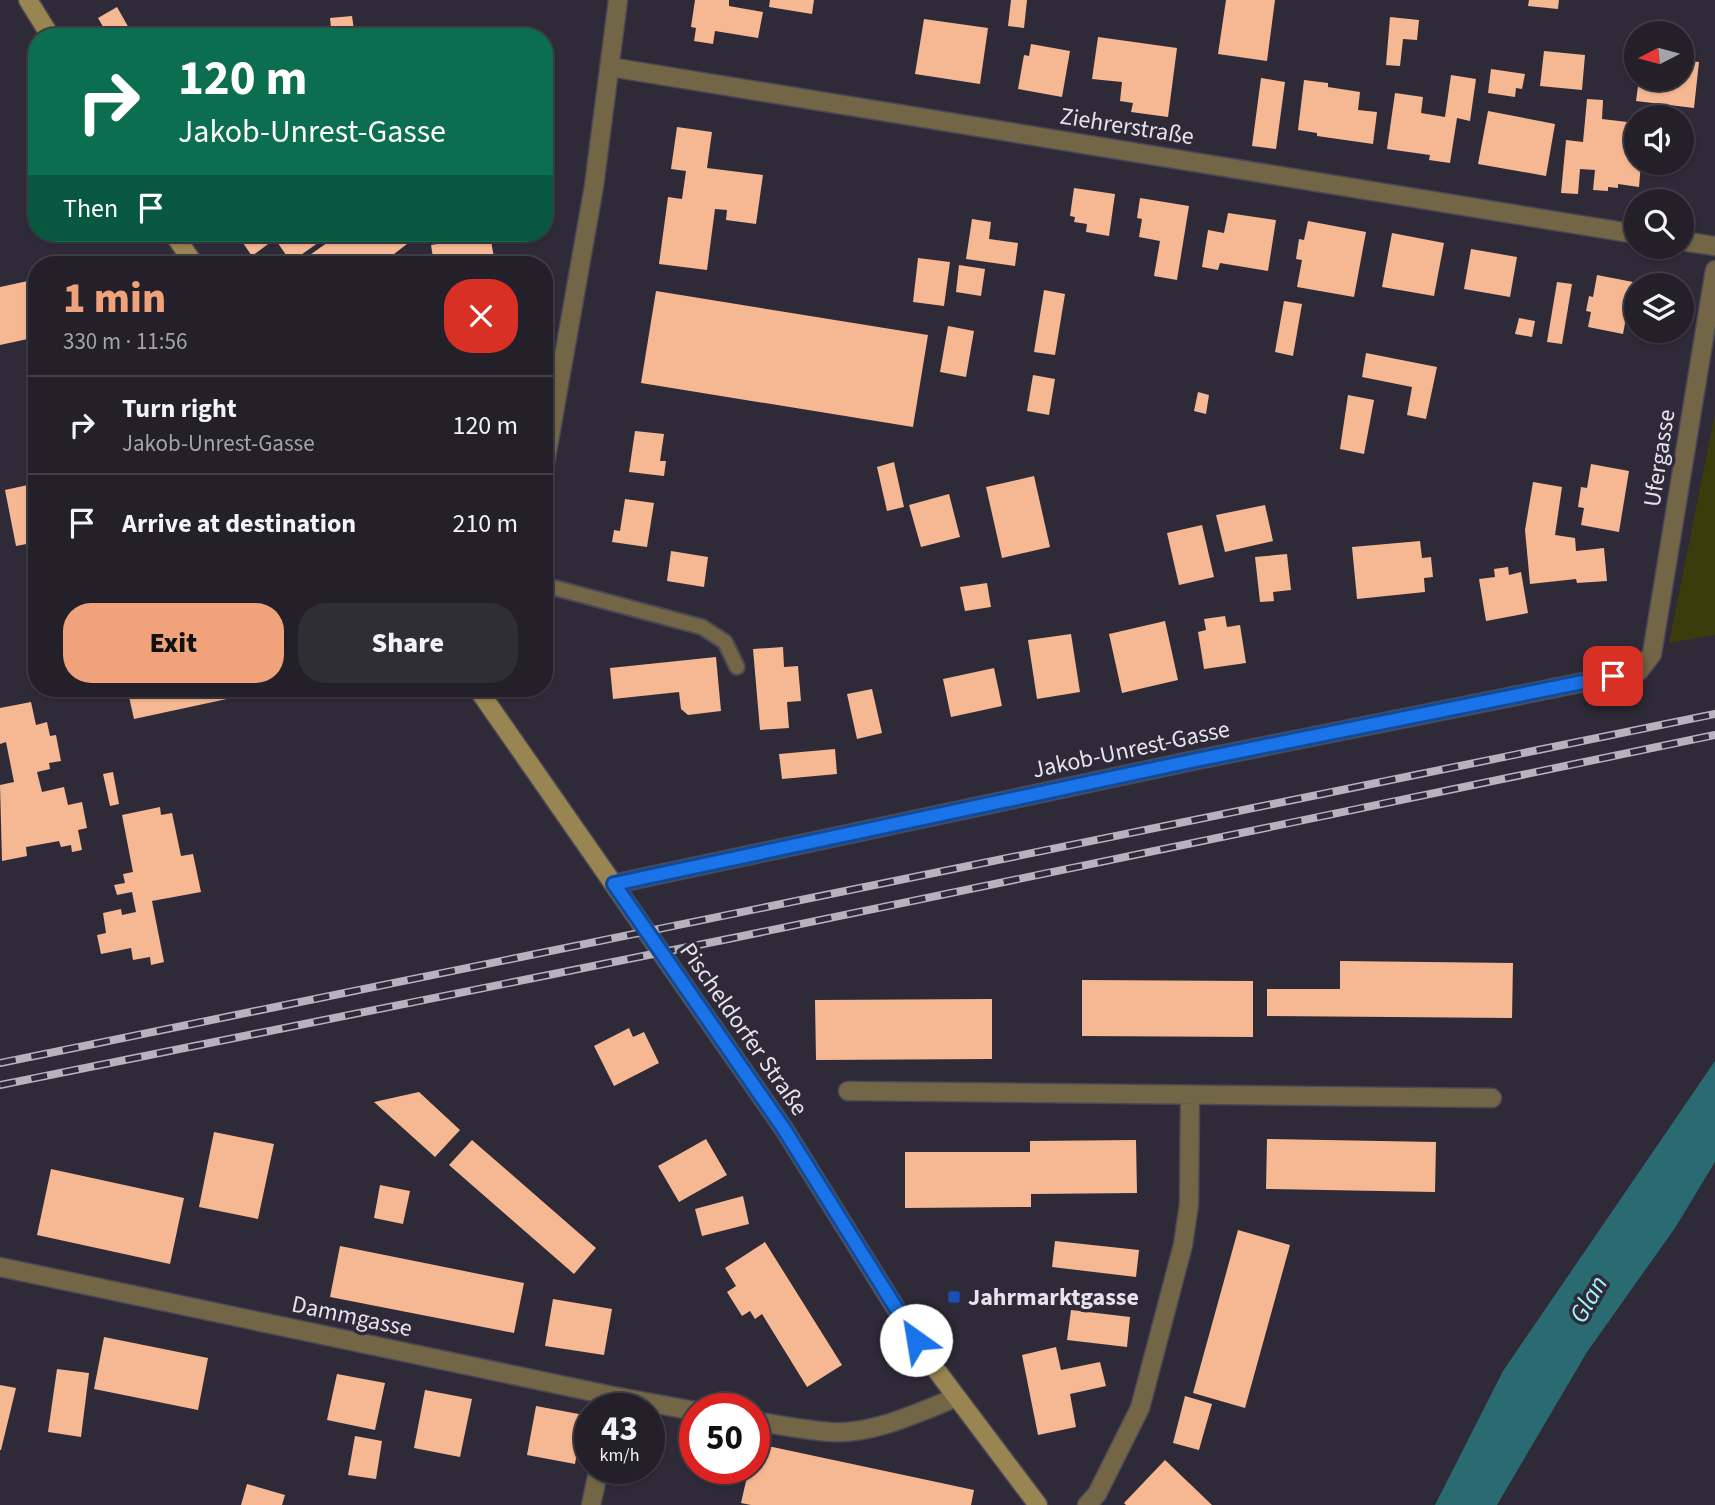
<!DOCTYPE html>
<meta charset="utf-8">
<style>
body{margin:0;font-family:"Source Sans 3",sans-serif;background:#2f2d36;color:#f1f3f6;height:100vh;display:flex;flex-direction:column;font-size:26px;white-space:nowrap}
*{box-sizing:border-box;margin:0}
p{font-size:23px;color:#a3a3a8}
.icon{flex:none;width:38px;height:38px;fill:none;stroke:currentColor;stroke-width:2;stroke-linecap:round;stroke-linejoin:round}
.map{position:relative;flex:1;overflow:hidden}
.panel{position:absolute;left:28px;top:256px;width:525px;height:441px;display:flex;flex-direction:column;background:#23202a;border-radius:28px;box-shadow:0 2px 5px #0004,0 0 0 2px #403e47}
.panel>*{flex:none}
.banner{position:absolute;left:28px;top:28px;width:525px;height:214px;border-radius:28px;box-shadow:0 2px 5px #0004,0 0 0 2px #403e47;background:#0b6e4f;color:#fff;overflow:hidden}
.needle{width:46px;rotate:264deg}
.tools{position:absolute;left:1624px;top:21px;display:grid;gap:14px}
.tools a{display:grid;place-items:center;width:70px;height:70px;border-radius:50%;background:#23202a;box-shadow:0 2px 5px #0004,0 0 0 2px #403e47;font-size:35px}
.speed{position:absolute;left:574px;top:1393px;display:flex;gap:14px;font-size:35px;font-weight:700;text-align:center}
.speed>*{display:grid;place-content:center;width:91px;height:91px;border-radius:50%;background:#23202a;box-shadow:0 2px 5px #0004,0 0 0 2px #403e47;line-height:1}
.speed small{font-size:18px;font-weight:400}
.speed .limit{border:10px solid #d22;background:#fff;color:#111}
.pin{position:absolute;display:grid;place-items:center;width:60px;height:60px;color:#fff;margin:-30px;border-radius:14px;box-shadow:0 4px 10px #0006}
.me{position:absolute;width:77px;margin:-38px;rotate:328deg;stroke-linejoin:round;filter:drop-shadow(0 0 5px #0008)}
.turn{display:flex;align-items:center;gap:24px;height:147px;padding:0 35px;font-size:32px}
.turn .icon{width:91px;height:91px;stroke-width:2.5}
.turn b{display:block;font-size:49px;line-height:60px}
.then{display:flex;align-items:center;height:66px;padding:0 35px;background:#0003;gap:14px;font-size:26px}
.round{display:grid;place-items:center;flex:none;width:74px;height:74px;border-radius:28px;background:#2f2d36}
.headline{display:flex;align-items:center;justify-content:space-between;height:119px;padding:0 35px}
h1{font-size:42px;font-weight:800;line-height:52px;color:#f0a27a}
.action{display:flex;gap:14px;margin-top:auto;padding:14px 35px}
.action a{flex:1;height:80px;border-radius:28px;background:#f0a27a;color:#111;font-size:28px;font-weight:800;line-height:80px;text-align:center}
.action a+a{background:#2f2d36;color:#f1f3f6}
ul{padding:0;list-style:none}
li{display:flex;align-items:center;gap:21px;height:98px;padding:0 35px;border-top:2px solid #403e47}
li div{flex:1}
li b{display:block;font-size:26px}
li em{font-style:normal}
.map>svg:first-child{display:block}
.green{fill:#3a3c0b}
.water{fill:#2a6b71}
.building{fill:#f6b893}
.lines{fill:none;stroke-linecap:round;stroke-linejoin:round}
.lane-casing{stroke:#4c4855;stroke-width:18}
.street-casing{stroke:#4c4855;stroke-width:21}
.secondary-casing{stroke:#4c4855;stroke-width:21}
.lane{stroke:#726646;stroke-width:14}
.street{stroke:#726646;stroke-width:18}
.secondary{stroke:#998551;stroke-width:18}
.rail-casing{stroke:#b6b3be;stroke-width:8}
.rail{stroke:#2f2a38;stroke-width:5;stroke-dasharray:16;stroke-linecap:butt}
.route-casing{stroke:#114b97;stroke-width:18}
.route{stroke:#1a73e8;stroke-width:12}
.transit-dot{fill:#1a4fb4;stroke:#2f2a38;stroke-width:2.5}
.labels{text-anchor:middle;stroke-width:7;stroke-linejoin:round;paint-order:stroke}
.street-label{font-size:24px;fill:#e6e3ed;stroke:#2f2a38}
.poi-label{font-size:24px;font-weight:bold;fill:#e6e3ed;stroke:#2f2a38;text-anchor:start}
.water-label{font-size:26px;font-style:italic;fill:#9ef4fc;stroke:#2f2a38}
</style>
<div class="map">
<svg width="1715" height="1505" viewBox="0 0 1715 1505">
<rect width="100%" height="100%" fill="#2f2a38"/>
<path class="green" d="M1715 414V635L1669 643Z"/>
<path class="water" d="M1715 1061V1162L1675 1228 1587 1352 1497 1505H1435L1503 1371Z"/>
<path class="building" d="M695 0H729V6L763 12 758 38 715 31 713 44 694 41 696 28 691 27Z
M770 0H814L812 14 769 7Z
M1011 0H1027L1024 28 1008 26Z
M1226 0H1275L1267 61 1218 54Z
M1529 0H1559L1558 9 1528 6Z
M117 7 134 37H109L98 18Z
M352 16 355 37H332L330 18Z
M1390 17 1419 20 1417 40 1403 39 1400 66 1386 65Z
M924 19 988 28 980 84 915 74Z
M259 27 260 37H205V33Z
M425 30H455V33L532 32V37H406V34H425Z
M1098 37 1177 48 1168 117 1131 112 1133 103 1120 101 1122 82 1092 79Z
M1031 44 1070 51 1062 97 1018 89 1024 55 1029 56Z
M1544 51 1585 55 1582 90 1540 86Z
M1682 60 1699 62 1694 108 1636 101 1639 79H1682Z
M1491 69 1525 74 1522 89 1516 88 1515 97 1488 93Z
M1451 75 1476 79 1470 121 1457 118 1450 163 1429 160 1430 155 1387 149 1395 93 1423 97 1421 113 1445 117Z
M1261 78 1285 82 1276 149 1252 146Z
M1304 80 1328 83V87L1360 92 1358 110 1377 112 1373 144 1317 136V133L1298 130Z
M1587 99 1603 100 1602 119 1636 123V163H1641L1639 187 1618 184V188L1608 187V191L1593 190 1595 170 1580 169 1578 194 1561 193 1566 140 1583 142Z
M1488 111 1555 124 1546 176 1478 164Z
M677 127 712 132 707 168 763 175 756 224 726 220 727 210 715 209 707 270 659 264 668 197 682 199 686 171 671 169Z
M1074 188 1115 194 1109 236 1086 232 1087 224 1074 222 1075 217 1070 216Z
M1140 198 1189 206 1177 280 1154 276 1160 241 1139 237 1142 219 1137 218Z
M1228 213 1276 220 1268 271 1220 263 1218 270 1202 267 1208 230 1224 233Z
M972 219 991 222 989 239 1018 243 1015 266 966 259Z
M1308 221 1366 232 1354 297 1297 287 1302 260 1296 259 1299 239 1304 240Z
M236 233H332L291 262 275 239 252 256Z
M341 233H399L407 244 394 254 401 264H297Z
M1392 233 1444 243 1434 296 1382 287Z
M490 235 495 264H434L431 245Z
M1471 249 1517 257 1510 297 1464 289Z
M918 258 950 262 944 306 913 302Z
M959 265 985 269 981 296 956 292Z
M1597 275 1633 282 1631 297 1636 298 1633 320 1626 318 1623 334 1588 327 1591 312 1586 311 1589 296 1593 297Z
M37 279V337L0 345V287Z
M1557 282 1572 284 1562 344 1547 342Z
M1044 290 1065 294 1055 355 1034 352Z
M656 291 928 335 913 427 641 383Z
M1284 301 1302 304 1293 356 1275 352Z
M1519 318 1535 321 1532 337 1515 334Z
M948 326 974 331 966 377 940 372Z
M1366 353 1437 367 1426 419 1407 415 1412 387 1362 377Z
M1033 375 1055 379 1049 415 1027 411Z
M1198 392 1209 395 1206 414 1194 411Z
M1348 395 1374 400 1364 454 1340 449Z
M635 431 664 434 660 461H666L664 476 629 472Z
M894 462 904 507 887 511 877 467Z
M1591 464 1629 471 1619 532 1581 525 1584 508 1578 507 1581 487 1587 488Z
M1034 476 1050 547 1002 558 986 487Z
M1533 482 1562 487 1555 535 1575 538 1576 551 1604 548 1607 581 1577 583 1576 579 1530 584 1525 530Z
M37 483V542L16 546 5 490Z
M949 494 960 537 921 547 909 505Z
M625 499 654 503 647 547 612 542 614 530 620 531Z
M1265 505 1273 541 1225 552 1216 515Z
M1202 525 1214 577 1179 585 1167 533Z
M1420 541 1422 558 1431 557 1433 577 1424 578 1425 592 1357 599 1352 547Z
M671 551 708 557 704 587 667 581Z
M1287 554 1291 590 1273 592 1274 601 1260 602 1255 557Z
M1508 567 1509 575 1521 572 1528 613 1486 621 1479 579 1495 577 1494 569Z
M987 583 991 607 965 611 960 587Z
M1225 616 1227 627 1240 625 1246 663 1204 669 1198 632 1206 630 1204 619Z
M1165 621 1178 680 1122 693 1109 634Z
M1071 634 1080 692 1037 699 1028 640Z
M783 647 784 667 798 666 801 701 787 702 789 728 760 730 753 649Z
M716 657 721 711 688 715 681 709 679 692 613 699 610 668Z
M994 668 1002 706 951 717 943 679Z
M127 688H274V689L134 719Z
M872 689 882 733 857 739 847 694Z
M31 702 36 725 47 722 50 736 56 735 61 761 49 763 50 769 37 772 42 792 64 787 68 805 82 802 87 828 78 830 82 850 72 852 71 845 61 847 59 841 26 847 27 856 2 861 0 785 14 782 6 742 0 744V708Z
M835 749 837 774 782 779 779 754Z
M113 772 119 804 110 806 103 774Z
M160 807 161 815 172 813 181 856 193 854 201 892 152 901 164 962 151 965 150 957 133 960 131 948 101 954 97 935 106 933 103 913 121 909 122 915 136 912 132 892 117 895 114 885 125 883 123 874 133 872 122 815Z
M1340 961 1513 963 1512 1018 1267 1016V989H1340Z
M1082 980 1253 981V1037L1082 1036Z
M992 999V1059L816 1060 815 1000Z
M629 1028 633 1037 644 1032 659 1063 614 1086 594 1046Z
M419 1092 460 1130 435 1157 374 1102Z
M214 1132 274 1144 258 1219 199 1207Z
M706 1139 727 1175 679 1202 658 1166Z
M1267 1139 1436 1142 1435 1192 1266 1189Z
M472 1140 596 1248 574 1274 449 1165Z
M1136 1140 1137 1193 1031 1194V1207L905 1208V1152H1030V1141Z
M51 1169 184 1198 170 1264 37 1235Z
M380 1185 410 1191 403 1224 374 1218Z
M743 1196 749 1224 702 1236 695 1209Z
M1238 1230 1290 1245 1245 1408 1193 1393Z
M1055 1241 1139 1250 1136 1277 1052 1267Z
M765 1242 842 1365 807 1387 762 1314 755 1319 750 1311 742 1316 727 1292 736 1286 725 1268Z
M340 1246 524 1283 514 1333 330 1297Z
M553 1299 612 1309 604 1355 545 1346Z
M1071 1310 1130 1317 1127 1347 1067 1340Z
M104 1337 208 1358 198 1410 94 1389Z
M1056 1347 1061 1370 1100 1362 1106 1386 1070 1394 1076 1427 1038 1435 1022 1355Z
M57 1369 89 1373 81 1437 48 1432Z
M337 1374 385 1383 375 1430 327 1420Z
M0 1385 16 1388 1 1450H0Z
M425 1390 472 1399 460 1457 414 1448Z
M1185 1396 1212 1404 1199 1450 1173 1443Z
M536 1406 584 1415 575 1464 527 1455Z
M355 1436 382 1441 376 1479 348 1475Z
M754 1443 974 1490 971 1505H751L741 1503 749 1468H754Z
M1165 1460 1212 1505H1126L1124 1503Z
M247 1484 285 1495 282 1505H241Z"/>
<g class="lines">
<defs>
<path id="lane" d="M544 585 702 627 725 642 737 667"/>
<path id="street" d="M610 67 1636 234
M1682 241 1715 246
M544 469 594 186 618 0
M614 884 1196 760 1639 671 1652 654 1715 270
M848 1091 1492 1098
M0 1267 613 1396 695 1411
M754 1421C779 1425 805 1430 830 1432 872 1435 917 1413 955 1398
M591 1505 599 1468
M1087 1505 1097 1494 1140 1408 1183 1245 1189 1204 1190 1095"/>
<path id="secondary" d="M28 0 51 37
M173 233 194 264
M477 688 784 1129 925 1355 1038 1505"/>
</defs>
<use href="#lane" class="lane-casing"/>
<use href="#street" class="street-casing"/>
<use href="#secondary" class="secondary-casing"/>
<use href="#lane" class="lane"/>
<use href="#street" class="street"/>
<use href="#secondary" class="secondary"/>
<defs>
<path id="rail" d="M0 1063 1715 714
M0 1085 728 939 1715 735"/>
</defs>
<use href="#rail" class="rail-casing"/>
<use href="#rail" class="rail"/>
</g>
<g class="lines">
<defs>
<path id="route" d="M916 1340 784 1129 614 884 1196 760 1613 676"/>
</defs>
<use href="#route" class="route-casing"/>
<use href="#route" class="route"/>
</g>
<rect class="transit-dot" x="947" y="1290" width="14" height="14" rx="3.5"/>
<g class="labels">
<g class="street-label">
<text transform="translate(1127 126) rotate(9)" y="8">Ziehrerstraße</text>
<text transform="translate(1659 458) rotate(-81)" y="8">Ufergasse</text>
<text transform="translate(1131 749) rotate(-12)" y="8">Jakob-Unrest-Gasse</text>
<text transform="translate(744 1029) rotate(55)" y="8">Pischeldorfer Straße</text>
<text transform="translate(352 1316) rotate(12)" y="8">Dammgasse</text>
</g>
<g class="poi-label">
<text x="968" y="1305">Jahrmarktgasse</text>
</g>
<g class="water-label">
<text transform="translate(1588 1299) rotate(-60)" y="9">Glan</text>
</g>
</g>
</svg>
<div class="tools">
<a><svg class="needle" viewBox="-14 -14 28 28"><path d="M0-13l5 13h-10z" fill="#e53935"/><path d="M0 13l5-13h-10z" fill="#a3a3a8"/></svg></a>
<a><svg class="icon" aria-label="sound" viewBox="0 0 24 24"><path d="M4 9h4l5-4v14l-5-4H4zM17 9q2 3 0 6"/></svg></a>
<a><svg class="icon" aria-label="search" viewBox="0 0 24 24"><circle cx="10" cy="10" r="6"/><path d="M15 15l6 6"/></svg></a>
<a><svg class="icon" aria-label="layers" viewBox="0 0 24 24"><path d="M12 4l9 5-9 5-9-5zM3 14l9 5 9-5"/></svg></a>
</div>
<div class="speed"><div>43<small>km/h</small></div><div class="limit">50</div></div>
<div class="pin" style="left:1613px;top:676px;background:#d93025"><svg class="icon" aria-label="arrive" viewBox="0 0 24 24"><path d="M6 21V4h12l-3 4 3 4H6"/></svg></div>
<svg class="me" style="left:916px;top:1340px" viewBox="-20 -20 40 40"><circle r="19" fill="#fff"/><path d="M0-13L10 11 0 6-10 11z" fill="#1a73e8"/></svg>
<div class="banner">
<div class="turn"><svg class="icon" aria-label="right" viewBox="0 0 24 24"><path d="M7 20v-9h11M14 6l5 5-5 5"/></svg><div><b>120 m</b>Jakob-Unrest-Gasse</div></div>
<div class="then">Then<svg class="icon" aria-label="arrive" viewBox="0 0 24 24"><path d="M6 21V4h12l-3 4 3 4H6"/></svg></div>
</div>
<section class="panel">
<div class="headline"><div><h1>1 min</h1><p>330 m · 11:56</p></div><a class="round" style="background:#d93025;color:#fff"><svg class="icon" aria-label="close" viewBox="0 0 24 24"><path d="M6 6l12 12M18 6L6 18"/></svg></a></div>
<ul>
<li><svg class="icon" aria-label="right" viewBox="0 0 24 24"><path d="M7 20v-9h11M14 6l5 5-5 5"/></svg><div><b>Turn right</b><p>Jakob-Unrest-Gasse</p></div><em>120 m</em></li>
<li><svg class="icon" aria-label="arrive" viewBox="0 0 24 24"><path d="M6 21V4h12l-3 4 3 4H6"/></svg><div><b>Arrive at destination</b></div><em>210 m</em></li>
</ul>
<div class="action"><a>Exit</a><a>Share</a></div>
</section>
</div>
